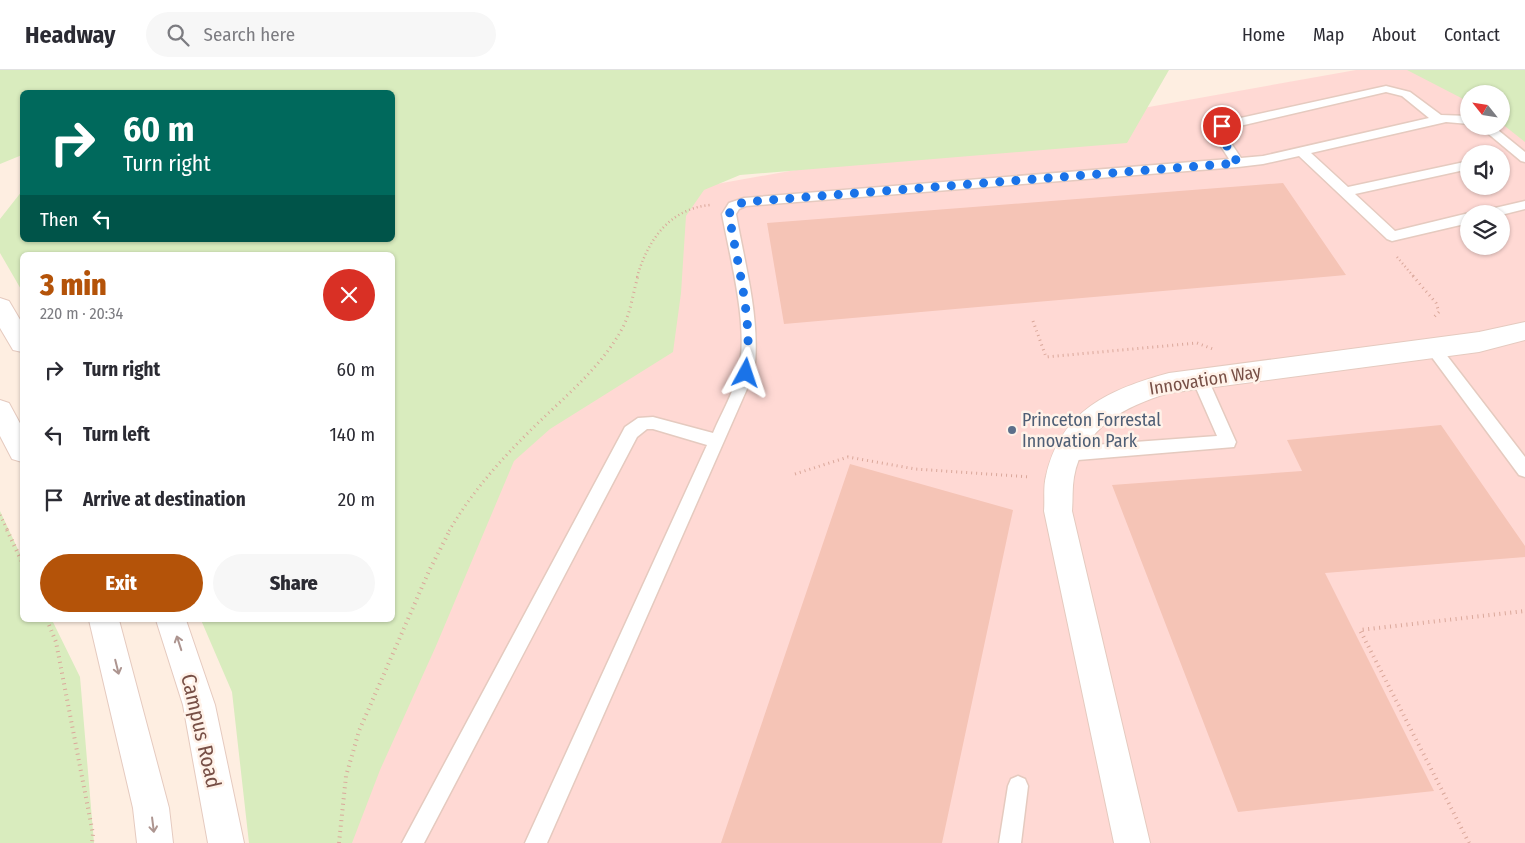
<!DOCTYPE html>
<meta charset="utf-8">
<style>
body{margin:0;font-family:"Fira Sans Condensed",sans-serif;background:#f7f7f7;color:#2b2b33;height:100vh;display:flex;flex-direction:column;font-size:19px;white-space:nowrap}
*{box-sizing:border-box;margin:0}
p{font-size:16px;color:#7c7c81}
.icon{flex:none;width:28px;height:28px;fill:none;stroke:currentColor;stroke-width:2;stroke-linecap:round;stroke-linejoin:round}
.map{position:relative;flex:1;overflow:hidden}
.drawer{position:absolute;left:20px;top:182px;width:375px;height:370px;display:flex;flex-direction:column;background:#fff;border-radius:8px;box-shadow:0 1px 4px #0004}
.drawer>*{flex:none}
.hud{position:absolute;left:20px;top:20px;width:375px;height:152px;border-radius:8px;box-shadow:0 1px 4px #0004;background:#00695c;color:#fff;overflow:hidden}
.needle{width:32px;rotate:300deg}
.buttons{position:absolute;left:1460px;top:15px;display:grid;gap:10px}
.buttons a{display:grid;place-items:center;width:50px;height:50px;border-radius:50%;background:#fff;box-shadow:0 1px 4px #0004;font-size:25px}
.pin{position:absolute;display:grid;place-items:center;width:42px;height:42px;color:#fff;margin:-21px;border:2px solid #fff;border-radius:50%;box-shadow:0 1px 5px #0007}
.me{position:absolute;width:55px;margin:-28px;rotate:5deg;stroke-linejoin:round;filter:drop-shadow(0 0 4px #0008)}
.turn{display:flex;align-items:center;gap:18px;height:105px;padding:0 20px;font-size:22px}
.turn .icon{width:65px;height:65px;stroke-width:2.5}
.turn b{display:block;font-size:35px;line-height:42px}
.then{display:flex;align-items:center;height:48px;padding:0 20px;background:#0003;gap:10px;font-size:19px}
.round{display:grid;place-items:center;flex:none;width:52px;height:52px;border-radius:26px;background:#f7f7f7}
.head{display:flex;align-items:center;justify-content:space-between;height:85px;padding:0 20px}
h1{font-size:30px;font-weight:800;line-height:38px;color:#b45309}
.cta{display:flex;gap:10px;margin-top:auto;padding:10px 20px}
.cta a{flex:1;height:58px;border-radius:30px;background:#b45309;color:#fff;font-size:20px;font-weight:800;line-height:58px;text-align:center}
.cta a+a{background:#f7f7f7;color:#2b2b33}
ul{padding:0;list-style:none}
li{display:flex;align-items:center;gap:15px;height:65px;padding:0 20px}
li div{flex:1}
li b{display:block;font-size:19px}
li em{font-style:normal}
header{display:flex;align-items:center;gap:30px;box-sizing:border-box;height:70px;padding:0 25px;background:#fff;border-bottom:1px solid #e1e1e2}
header strong{font-size:24px}
nav{display:flex;gap:28px;margin-inline-start:auto;font-size:18px}
.search{width:350px;height:45px;background:#f7f7f7;display:flex;align-items:center;gap:12px;box-sizing:border-box;padding:0 18px;border-radius:28px;color:#7c7c81;font-size:19px}
.map>svg:first-child{display:block}
.commercial{fill:#ffd9d4;fill-rule:evenodd}
.green{fill:#d9ecbe}
.building{fill:#f5c4b6}
.lines{fill:none;stroke-linecap:round;stroke-linejoin:round}
.lane-casing{stroke:#e5cabf;stroke-width:3}
.street-casing{stroke:#e5cabf;stroke-width:2}
.path-far2{stroke:#daa79a;stroke-width:2.5;stroke-dasharray:1 3;stroke-linecap:butt}
.path-far1{stroke:#daa79a;stroke-width:3;stroke-dasharray:1 4;stroke-linecap:butt}
.path{stroke:#daa79a;stroke-width:4;stroke-dasharray:1 4.5;stroke-linecap:butt}
.lane{fill:#fff;fill-rule:evenodd}
.street{fill:#fff;fill-rule:evenodd}
.oneway{stroke:#ad9590}
.route{stroke:#1a73e8;stroke-width:9;stroke-dasharray:0 16.2}
.service-dot{fill:#5c6f8a;stroke:#fff2e9;stroke-width:2}
.labels{text-anchor:middle;stroke-width:5;stroke-linejoin:round;paint-order:stroke}
.street-label{font-size:18px;fill:#774f46;stroke:#fff2e9}
.service-label{font-size:18px;fill:#4e5e75;stroke:#fff2e9;text-anchor:start}
.near-street-label{font-size:21px;fill:#774f46;stroke:#fff2e9}
</style>
<header>
<strong>Headway</strong>
<div class="search"><svg class="icon" aria-label="search" viewBox="0 0 24 24"><circle cx="10" cy="10" r="6"/><path d="M15 15l6 6"/></svg>Search here</div>
<nav><a>Home</a><a>Map</a><a>About</a><a>Contact</a></nav>
</header>
<div class="map">
<svg width="1525" height="773" viewBox="0 0 1525 773">
<rect width="100%" height="100%" fill="#feeee1"/>
<path class="commercial" d="M1356 0H1525V773H300L392 550 655 125ZM1469 24H1501V56H1469ZM1469 84H1501V116H1469ZM1469 144H1501V176H1469Z"/>
<path class="green" d="M0 0H1169L1127 73 740 105 704 120 686 146 681 223 673 282 550 359 514 391 436 576 380 700 352 773H249L232 622 201 550H392V185H22V221L0 183V149L22 121V170H392V22H22V85L0 94Z
M1407 0H1525V72L1501 53V24H1469V32Z
M0 441 22 488V550H52L80 607 94 773H0Z"/>
<path class="building" d="M1283 113 1346 205 784 254 767 153Z
M1441 355 1525 476V487L1325 503 1434 721 1238 742 1112 415 1302 401 1287 370Z
M850 394 1013 440 942 773H721Z"/>
<g class="lines">
<defs>
<path id="lane" d="M1386 16 1410 22 1441 45 1469 46V54L1446 52 1311 83 1348 117 1469 91V99L1355 124 1395 161 1469 143V153L1392 171 1387 169 1299 86 1263 94 1238 97 746 136 739 139 736 144C745 196 761 250 754 303L547 773H525L707 375 653 359H647L637 367 424 773H402L625 357 638 348 653 347 713 363C721 344 733 324 738 303 750 260 730 188 722 144L729 133 744 128 1229 89 1213 64 1218 53ZM1386 22 1402 26 1429 48 1263 86 1241 88 1225 64 1227 59Z
M1479 56H1493L1525 82V92L1521 91Z
M1525 131V139L1501 145 1481 144 1482 141Z
M1433 272 1438 274 1525 387V407L1519 405 1428 282 1426 278 1428 274Z
M1200 303 1205 305 1208 309 1236 372 1234 377 1066 391 1060 389 1058 384 1060 379 1066 377 1217 366 1192 309 1195 305Z
M1018 706 1025 709 1028 716 1021 773H999L1008 716 1011 709Z"/>
<path id="street" d="M0 228 9 231 22 253V282L13 280 0 258Z
M1525 252V270L1479 282 1169 323C1125 336 1083 358 1074 407 1072 418 1073 430 1072 441L1150 773H1114L1044 441C1045 430 1043 417 1046 406 1061 340 1110 319 1169 303L1479 262Z
M0 330 9 333 22 357V392L12 389 0 366Z
M89 550H119L169 738 173 773H137L133 738Z
M156 550H186L215 635 244 773H208L183 635Z"/>
</defs>
<use href="#lane" class="lane-casing"/>
<use href="#street" class="street-casing"/>
<path class="path-far2" d="M1397 187 1414 207
M637 207C648 170 669 139 710 135"/>
<path class="path-far1" d="M1413 206 1436 233 1439 242 1434 247
M1033 251 1046 287 1197 273 1213 279
M795 404 848 387 915 399 1031 407
M0 445 8 461
M449 461C473 420 504 386 538 353 568 324 603 295 623 257 631 241 633 223 638 206"/>
<path class="path" d="M7 460 22 492
M47 550 56 572 93 764 92 773
M339 773 346 706 359 661 429 501 450 460
M1469 773 1360 560 1525 541"/>
<use href="#lane" class="lane"/>
<use href="#street" class="street"/>
</g>
<defs><path id="oneway-shaft" d="M-6 0H5M1.5-3L5.5 0L1.5 3" fill="none" stroke-width="1.6" stroke-linecap="round" stroke-linejoin="round" transform="scale(1.25)"/></defs>
<g class="oneway">
<use href="#oneway-shaft" transform="translate(179 573) rotate(-108)"/>
<use href="#oneway-shaft" transform="translate(117 597) rotate(76)"/>
<use href="#oneway-shaft" transform="translate(153 755) rotate(83)"/>
</g>
<g class="lines">
<path class="route" d="M746 303C754 252 737 194 729 144L734 136 744 132 1238 93 1219 64 1222 56"/>
</g>
<circle class="service-dot" cx="1012" cy="360" r="5"/>
<g class="labels">
<g class="street-label">
<text transform="translate(1205 310) rotate(-9)" y="6">Innovation Way</text>
</g>
<g class="service-label">
<text x="1022" y="356">Princeton Forrestal<tspan x="1022" dy="21">Innovation Park</tspan></text>
</g>
<g class="near-street-label">
<text transform="translate(201 661) rotate(77)" y="7">Campus Road</text>
</g>
</g>
</svg>
<div class="buttons">
<a><svg class="needle" viewBox="-14 -14 28 28"><path d="M0-13l5 13h-10z" fill="#e53935"/><path d="M0 13l5-13h-10z" fill="#7c7c81"/></svg></a>
<a><svg class="icon" aria-label="sound" viewBox="0 0 24 24"><path d="M4 9h4l5-4v14l-5-4H4zM17 9q2 3 0 6"/></svg></a>
<a><svg class="icon" aria-label="layers" viewBox="0 0 24 24"><path d="M12 4l9 5-9 5-9-5zM3 14l9 5 9-5"/></svg></a>
</div>
<div class="pin" style="left:1222px;top:56px;background:#d93025"><svg class="icon" aria-label="arrive" viewBox="0 0 24 24"><path d="M6 21V4h12l-3 4 3 4H6"/></svg></div>
<svg class="me" style="left:746px;top:303px" viewBox="-20 -20 40 40"><path d="M0-17L14 15 0 8-14 15z" fill="#1a73e8" stroke="#fff" stroke-width="4"/></svg>
<div class="hud">
<div class="turn"><svg class="icon" aria-label="right" viewBox="0 0 24 24"><path d="M7 20v-9h11M14 6l5 5-5 5"/></svg><div><b>60 m</b>Turn right</div></div>
<div class="then">Then<svg class="icon" aria-label="left" viewBox="0 0 24 24"><path d="M17 20v-9H6M10 6l-5 5 5 5"/></svg></div>
</div>
<section class="drawer">
<div class="head"><div><h1>3 min</h1><p>220 m · 20:34</p></div><a class="round" style="background:#d93025;color:#fff"><svg class="icon" aria-label="close" viewBox="0 0 24 24"><path d="M6 6l12 12M18 6L6 18"/></svg></a></div>
<ul>
<li><svg class="icon" aria-label="right" viewBox="0 0 24 24"><path d="M7 20v-9h11M14 6l5 5-5 5"/></svg><div><b>Turn right</b></div><em>60 m</em></li>
<li><svg class="icon" aria-label="left" viewBox="0 0 24 24"><path d="M17 20v-9H6M10 6l-5 5 5 5"/></svg><div><b>Turn left</b></div><em>140 m</em></li>
<li><svg class="icon" aria-label="arrive" viewBox="0 0 24 24"><path d="M6 21V4h12l-3 4 3 4H6"/></svg><div><b>Arrive at destination</b></div><em>20 m</em></li>
</ul>
<div class="cta"><a>Exit</a><a>Share</a></div>
</section>
</div>
